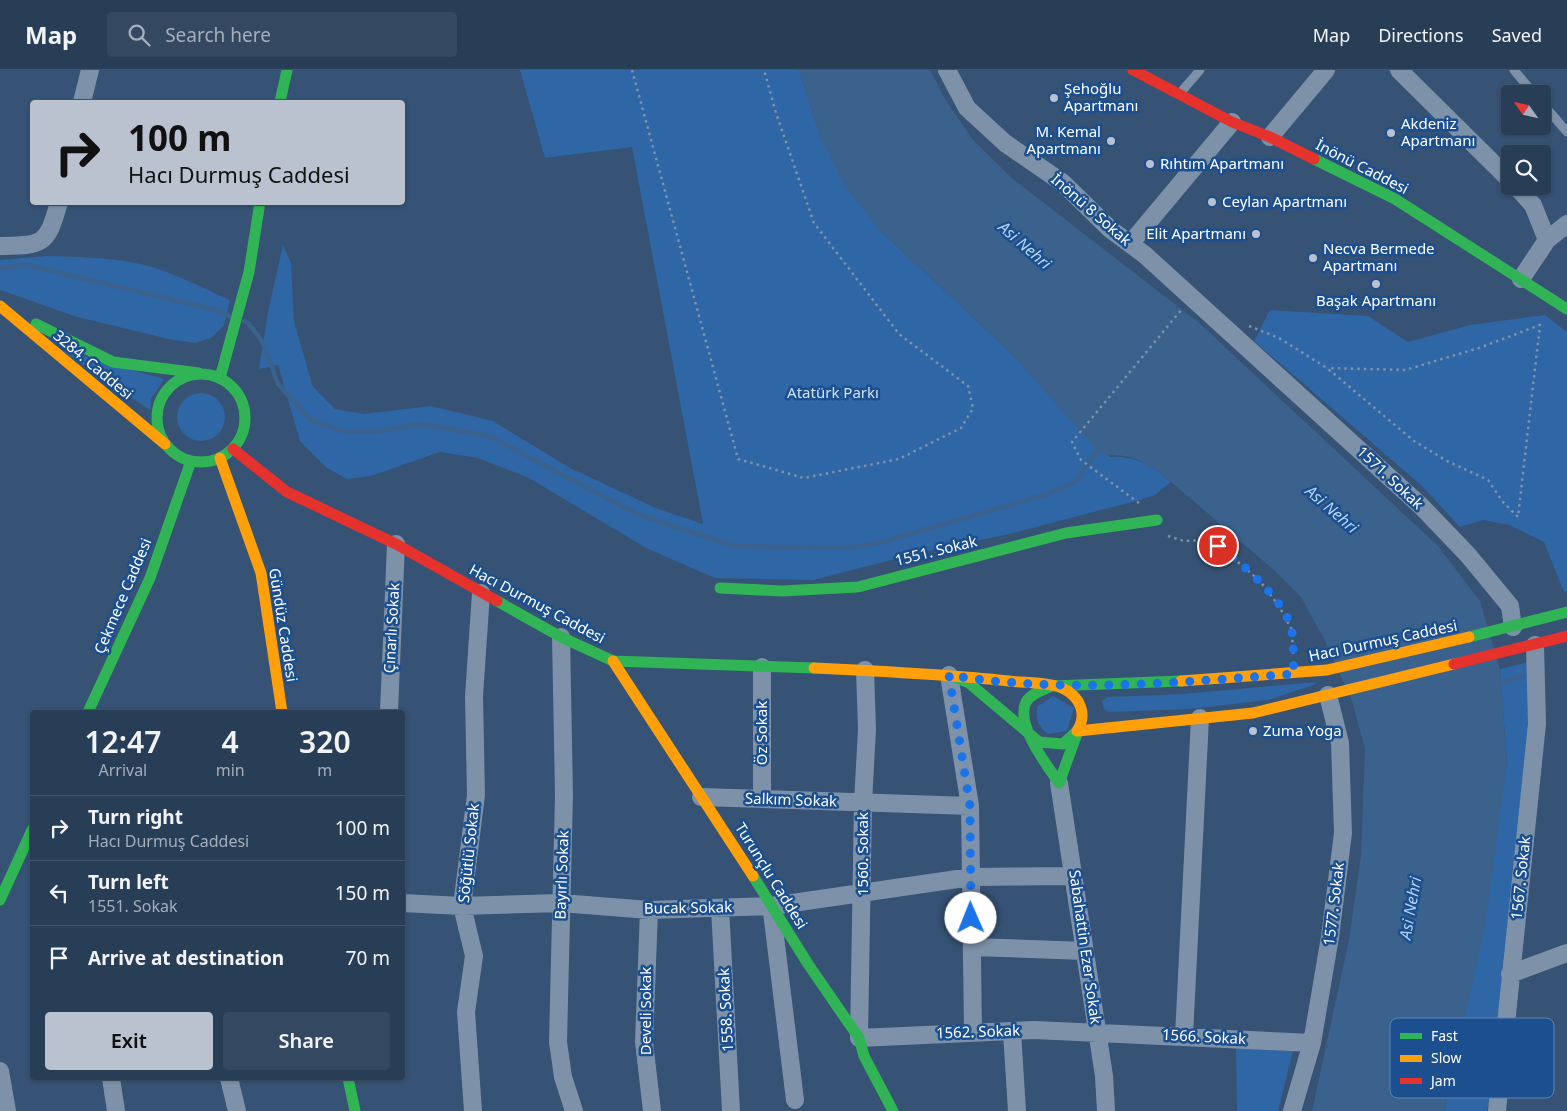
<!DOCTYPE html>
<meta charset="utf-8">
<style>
body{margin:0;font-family:"Noto Sans",sans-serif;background:#344961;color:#f1f3f6;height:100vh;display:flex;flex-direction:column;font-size:19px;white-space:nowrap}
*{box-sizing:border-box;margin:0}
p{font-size:16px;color:#a5aeba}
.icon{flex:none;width:28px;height:28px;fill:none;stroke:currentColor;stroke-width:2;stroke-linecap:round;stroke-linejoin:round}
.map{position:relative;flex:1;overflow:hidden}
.sheet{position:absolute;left:30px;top:640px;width:375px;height:370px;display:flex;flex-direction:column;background:#283e57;border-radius:5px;box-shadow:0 1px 4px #0004,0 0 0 1px #44576d}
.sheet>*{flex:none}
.hud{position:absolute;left:30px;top:30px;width:375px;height:105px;border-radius:5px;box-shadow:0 1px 4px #0004,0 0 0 1px #44576d;background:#b9c2ce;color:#111;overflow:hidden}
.needle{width:32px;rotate:304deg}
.fabs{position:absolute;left:1501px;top:15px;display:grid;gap:10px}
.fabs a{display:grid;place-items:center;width:50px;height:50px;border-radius:5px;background:#283e57;box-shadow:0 1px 4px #0004,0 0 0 1px #44576d;font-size:25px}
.pin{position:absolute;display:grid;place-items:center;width:42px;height:42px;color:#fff;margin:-21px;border:2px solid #fff;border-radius:50%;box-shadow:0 1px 5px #0007}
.me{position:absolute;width:55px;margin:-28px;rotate:359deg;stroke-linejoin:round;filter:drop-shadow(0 0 4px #0008)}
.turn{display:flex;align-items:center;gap:18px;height:105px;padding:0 15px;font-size:22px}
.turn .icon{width:65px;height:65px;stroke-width:2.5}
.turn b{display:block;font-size:35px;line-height:42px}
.eta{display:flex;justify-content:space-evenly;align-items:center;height:85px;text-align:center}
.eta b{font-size:30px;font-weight:600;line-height:35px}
.cta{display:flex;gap:10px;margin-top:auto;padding:10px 15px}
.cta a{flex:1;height:58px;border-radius:5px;background:#b9c2ce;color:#111;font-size:20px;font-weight:600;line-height:58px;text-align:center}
.cta a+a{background:#344961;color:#f1f3f6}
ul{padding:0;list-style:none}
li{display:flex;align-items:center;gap:15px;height:65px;padding:0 15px;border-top:1px solid #44576d}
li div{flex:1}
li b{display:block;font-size:19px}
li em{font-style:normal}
header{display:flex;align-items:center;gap:30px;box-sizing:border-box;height:70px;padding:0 25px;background:#283e57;border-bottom:1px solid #44576d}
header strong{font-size:24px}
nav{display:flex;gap:28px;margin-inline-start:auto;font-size:18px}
.search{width:350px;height:45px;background:#344961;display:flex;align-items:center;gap:12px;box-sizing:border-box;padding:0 18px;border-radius:5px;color:#a5aeba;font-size:19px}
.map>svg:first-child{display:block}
.green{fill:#2f66a5}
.water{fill:#3b618d}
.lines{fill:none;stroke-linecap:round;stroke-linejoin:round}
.stream{stroke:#3b618d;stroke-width:4.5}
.path{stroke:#7d92a8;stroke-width:2.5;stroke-dasharray:2.5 4;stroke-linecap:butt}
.lane{stroke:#7d92a8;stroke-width:9}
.street{stroke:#7d92a8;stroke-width:18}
.fast{stroke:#30b455;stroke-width:11}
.slow{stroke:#ff9f0a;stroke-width:11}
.jam{stroke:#e5322d;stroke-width:11}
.route{stroke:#1a73e8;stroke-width:9;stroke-dasharray:0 16.2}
.poi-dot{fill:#b9c2ce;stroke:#1b4f8f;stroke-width:2}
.labels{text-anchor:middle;stroke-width:5;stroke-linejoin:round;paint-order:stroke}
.poi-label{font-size:15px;fill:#fff;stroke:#1b4f8f;text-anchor:start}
.street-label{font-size:15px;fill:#fff;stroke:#1b4f8f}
.park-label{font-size:15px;fill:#cfe3fa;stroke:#1b4f8f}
.water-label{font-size:16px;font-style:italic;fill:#b5d3f5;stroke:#1b4f8f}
.key{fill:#1b4f8f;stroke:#5f84b1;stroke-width:1}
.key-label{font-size:14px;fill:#fff}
</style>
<header>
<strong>Map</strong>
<div class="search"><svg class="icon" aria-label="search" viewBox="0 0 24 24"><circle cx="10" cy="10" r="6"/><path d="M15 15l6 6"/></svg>Search here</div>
<nav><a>Map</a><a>Directions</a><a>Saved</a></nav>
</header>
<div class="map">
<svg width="1567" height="1041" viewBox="0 0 1567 1041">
<rect width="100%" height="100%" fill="#365274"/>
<path class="green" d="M520 0H799L821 68 880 160 1011 283 1063 341 1110 387C1134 385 1153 396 1171 412L1155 425 1136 431 1005 465 923 482 813 510 715 508 648 479 529 408 478 388 440 382 371 406 347 409 327 398 300 371 278 295 259 299 268 242 283 175 291 193 294 252 313 317 335 339 364 344 431 336 493 351 570 398 658 439 703 454 632 77 545 88Z
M47 186C77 187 106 187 136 193 168 199 200 217 230 230L224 255 211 268 195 273 173 270 77 247 0 220V190Z
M1270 240 1368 246 1408 272 1470 255 1545 245 1567 262V521L1564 522 1544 472 1509 455 1483 450 1460 457 1421 415 1254 271Z
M61 280 164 309 151 329 150 340Z
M177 347a24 24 0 1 1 48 0a24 24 0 1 1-48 0Z
M1538 590 1501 971 1487 1041H1444L1457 989 1507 693 1500 599Z
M1317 612 1314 615 1268 630 1189 639 1108 642 1103 637 1102 631 1108 627 1184 624Z
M1053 626 1074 638 1067 661 1048 664C1037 655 1036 650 1037 637Z
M1236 978 1293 981 1278 1041H1237Z"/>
<path class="water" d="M799 0H930L945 29 973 70 1013 109 1198 252 1438 476 1480 531 1500 599 1507 693 1485 856 1444 1041H1312L1349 870 1361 785 1365 679 1352 631 1325 571 1301 527 1275 501 1164 406C1151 397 1139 388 1124 386 1111 384 1110 387 1097 380L1011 283 880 160 846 118 821 68Z"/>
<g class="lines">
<path class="stream" d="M0 198 28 195 215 240 229 246
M244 251 248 253 262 271 278 314 311 350 342 361 373 362 421 354 489 366 637 444 734 476 849 478 883 472 1044 425 1076 412 1100 376
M1498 613 1523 606"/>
<path class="path" d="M632 0 738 389 804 408 899 389 961 358 973 338 968 316 899 264 814 153 776 43 764 0
M1249 256 1279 268 1327 298 1414 371 1447 391 1488 410 1503 432 1518 447 1540 255 1479 278 1405 300 1327 298
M1139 433 1081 390 1072 372 1182 239
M1168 466 1184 471 1206 470 1218 475 1260 511 1279 536 1292 560 1293 584"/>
<path class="lane" d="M1514 0 1534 24
M1181 22 1200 0
M1542 33 1567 62"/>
<path class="street" d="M947 0 967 38 1005 73 1063 113 1110 159 1145 185 1422 437 1468 485 1510 536 1513 557
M1399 0 1510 110
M82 32 90 0
M1270 67 1326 0
M1516 116 1533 135 1547 170
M1130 174 1232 52
M0 176C43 175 47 176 59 132
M1521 209 1547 170 1567 154
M561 567 564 725 558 972 563 1007 574 1041
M762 597V729
M865 600 867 659 863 733 859 968 1035 960 1312 973
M949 605 970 736 973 962
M389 642 396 474
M1059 713 1104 1006 1106 1041
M701 727 970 736
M402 833 462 836 561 833 649 840 772 836 971 807 1074 806
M720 838 731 1041
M649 840 644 972 652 1041
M772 842 795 1030
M973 877 1085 881
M1510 904 1567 883
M1012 962 1017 1041
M1184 966 1200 648
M0 1001 7 1041
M111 1008 116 1041
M229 1008 237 1041
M473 1041 466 942 474 886 462 836 476 725 474 626 481 523
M1292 1041 1312 973 1330 867 1343 763 1340 673 1328 625
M1497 1041 1537 654 1535 575"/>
<path class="fast" d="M280 32 287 0
M1314 89 1395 129 1567 239
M36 254 113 292 199 303
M157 348a44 44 0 1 1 88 0a44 44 0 1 1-88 0Z
M220 308 249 202 260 132
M720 518 782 521 858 517 1066 463 1157 450
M497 531 561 567 613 591 814 598
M1469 567 1567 542
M952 606 969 613 1039 672 1063 674 1077 661
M88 642 150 508 191 391
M1078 661 1059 713C1047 695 1015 655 1026 632 1031 623 1043 620 1052 616L1181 611
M753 806 808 894 859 968 864 986 893 1041
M0 830 32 760
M348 1008 355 1041"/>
<path class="slow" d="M0 236 165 374
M220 388 261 503 282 642
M613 591 753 806
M814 598C879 601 944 604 1009 611 1023 613 1050 612 1062 618 1080 626 1088 644 1077 661
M1181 611 1327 600 1469 567
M1078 661 1253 643 1454 594"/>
<path class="jam" d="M1133 0 1232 52 1270 67 1314 89
M233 379 287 422 396 474 497 531
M1454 594 1567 566"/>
</g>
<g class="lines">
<path class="route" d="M971 848 970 736 949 605C1062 624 1180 612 1294 604 1293 591 1294 576 1292 562 1288 533 1241 492 1218 476"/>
</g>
<g class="poi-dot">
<circle cx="1054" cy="28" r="5"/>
<circle cx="1391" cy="63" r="5"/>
<circle cx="1111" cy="71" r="5"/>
<circle cx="1150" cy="94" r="5"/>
<circle cx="1212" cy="132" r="5"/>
<circle cx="1256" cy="164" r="5"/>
<circle cx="1313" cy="188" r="5"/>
<circle cx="1376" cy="214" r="5"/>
<circle cx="1253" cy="661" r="5"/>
</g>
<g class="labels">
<g class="poi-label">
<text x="1064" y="24">Şehoğlu<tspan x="1064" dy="17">Apartmanı</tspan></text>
<text x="1401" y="59">Akdeniz<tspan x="1401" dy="17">Apartmanı</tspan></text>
<text x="1101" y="67" text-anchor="end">M. Kemal<tspan x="1101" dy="17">Apartmanı</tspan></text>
<text x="1160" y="99">Rıhtım Apartmanı</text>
<text x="1222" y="137">Ceylan Apartmanı</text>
<text x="1246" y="169" text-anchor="end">Elit Apartmanı</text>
<text x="1323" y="184">Necva Bermede<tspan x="1323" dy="17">Apartmanı</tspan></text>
<text x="1376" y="236" text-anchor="middle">Başak Apartmanı</text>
<text x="1263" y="666">Zuma Yoga</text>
</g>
<g class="street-label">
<text transform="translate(1362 97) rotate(27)" y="5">İnönü Caddesi</text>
<text transform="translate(1091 140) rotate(41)" y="5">İnönü 8 Sokak</text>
<text transform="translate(93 295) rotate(40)" y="5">3284. Caddesi</text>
<text transform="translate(1390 408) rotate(43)" y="5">1571. Sokak</text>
<text transform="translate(936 481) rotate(-14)" y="5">1551. Sokak</text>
<text transform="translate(123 526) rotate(-67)" y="5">Çekmece Caddesi</text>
<text transform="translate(537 534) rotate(28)" y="5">Hacı Durmuş Caddesi</text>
<text transform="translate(283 555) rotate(81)" y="5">Gündüz Caddesi</text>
<text transform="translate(392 558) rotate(-87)" y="5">Çınarlı Sokak</text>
<text transform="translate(1383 571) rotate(-12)" y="5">Hacı Durmuş Caddesi</text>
<text transform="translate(762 663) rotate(-90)" y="5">Öz Sokak</text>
<text transform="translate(791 730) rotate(2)" y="5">Salkım Sokak</text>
<text transform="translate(469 783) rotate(-84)" y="5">Söğütlü Sokak</text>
<text transform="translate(863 784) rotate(-90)" y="5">1560. Sokak</text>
<text transform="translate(562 805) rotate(-88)" y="5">Bayırlı Sokak</text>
<text transform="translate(771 806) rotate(58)" y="5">Turunçlu Caddesi</text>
<text transform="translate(1521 808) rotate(-84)" y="5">1567. Sokak</text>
<text transform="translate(1334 834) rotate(-83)" y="5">1577. Sokak</text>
<text transform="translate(688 838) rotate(-1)" y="5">Bucak Sokak</text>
<text transform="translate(1085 877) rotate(82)" y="5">Sabahattin Ezer Sokak</text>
<text transform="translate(726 940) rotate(-93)" y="5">1558. Sokak</text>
<text transform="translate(646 941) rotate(-90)" y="5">Develi Sokak</text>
<text transform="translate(978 962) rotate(-2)" y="5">1562. Sokak</text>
<text transform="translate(1204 967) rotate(3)" y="5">1566. Sokak</text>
</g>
<g class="park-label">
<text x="833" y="328">Atatürk Parkı</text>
</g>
<g class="water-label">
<text transform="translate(1025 175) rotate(41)" y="6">Asi Nehri</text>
<text transform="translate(1332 439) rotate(41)" y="6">Asi Nehri</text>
<text transform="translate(1410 838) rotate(-80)" y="6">Asi Nehri</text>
</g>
</g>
<rect x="1390" y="948" width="164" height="80" rx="8" class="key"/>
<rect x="1400" y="963" width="22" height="6" fill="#30b455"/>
<rect x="1400" y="985" width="22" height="7" fill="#ff9f0a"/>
<rect x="1400" y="1008" width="22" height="6" fill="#e5322d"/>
<g class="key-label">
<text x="1431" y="971">Fast</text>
<text x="1431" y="993">Slow</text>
<text x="1431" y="1016">Jam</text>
</g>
</svg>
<div class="fabs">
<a><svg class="needle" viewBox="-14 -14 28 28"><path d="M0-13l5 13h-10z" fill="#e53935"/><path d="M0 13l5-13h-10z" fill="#a5aeba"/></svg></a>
<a><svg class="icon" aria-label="search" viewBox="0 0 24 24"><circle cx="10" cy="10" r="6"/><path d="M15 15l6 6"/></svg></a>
</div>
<div class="pin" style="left:1218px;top:476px;background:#d93025"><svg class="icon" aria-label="arrive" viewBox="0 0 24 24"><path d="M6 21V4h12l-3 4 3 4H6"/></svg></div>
<svg class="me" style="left:971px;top:848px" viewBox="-20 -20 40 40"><circle r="19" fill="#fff"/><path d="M0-13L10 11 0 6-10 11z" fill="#1a73e8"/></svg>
<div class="hud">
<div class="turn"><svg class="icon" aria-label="right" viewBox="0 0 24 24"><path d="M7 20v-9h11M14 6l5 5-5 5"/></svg><div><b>100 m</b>Hacı Durmuş Caddesi</div></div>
</div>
<section class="sheet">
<div class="eta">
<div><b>12:47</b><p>Arrival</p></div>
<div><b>4</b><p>min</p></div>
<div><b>320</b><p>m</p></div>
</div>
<ul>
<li><svg class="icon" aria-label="right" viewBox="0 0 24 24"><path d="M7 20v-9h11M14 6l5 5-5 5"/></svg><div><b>Turn right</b><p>Hacı Durmuş Caddesi</p></div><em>100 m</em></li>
<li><svg class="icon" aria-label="left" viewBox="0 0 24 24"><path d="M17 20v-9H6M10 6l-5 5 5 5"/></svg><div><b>Turn left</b><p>1551. Sokak</p></div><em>150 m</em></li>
<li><svg class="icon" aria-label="arrive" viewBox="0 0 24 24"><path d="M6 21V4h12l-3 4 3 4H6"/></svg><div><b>Arrive at destination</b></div><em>70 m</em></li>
</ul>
<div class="cta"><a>Exit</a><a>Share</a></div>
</section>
</div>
